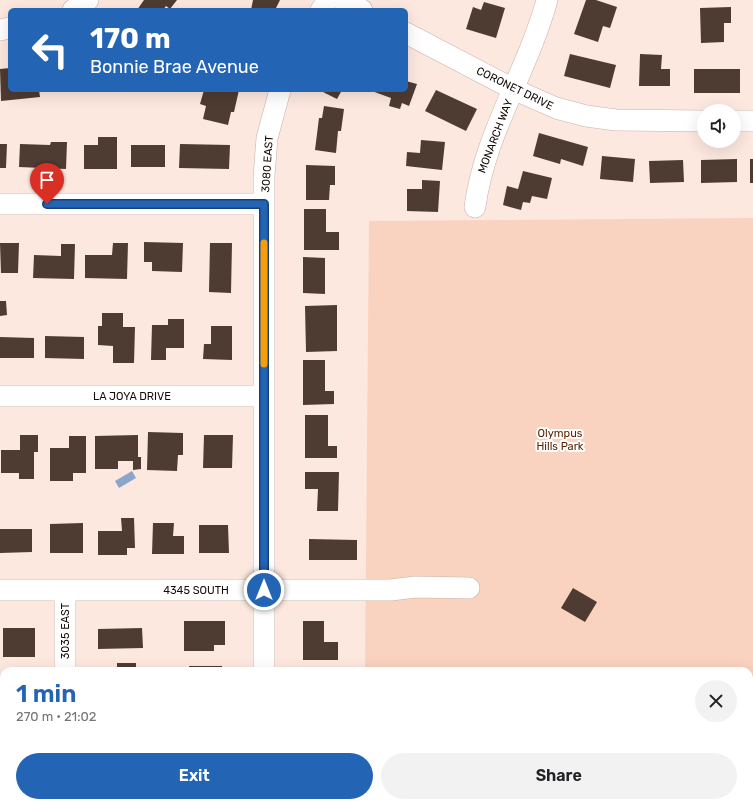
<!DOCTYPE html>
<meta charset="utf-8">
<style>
body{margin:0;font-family:Rubik,sans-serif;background:#f2f2f2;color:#202124;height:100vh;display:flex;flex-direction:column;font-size:15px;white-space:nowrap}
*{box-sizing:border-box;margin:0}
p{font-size:13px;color:#757577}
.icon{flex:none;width:22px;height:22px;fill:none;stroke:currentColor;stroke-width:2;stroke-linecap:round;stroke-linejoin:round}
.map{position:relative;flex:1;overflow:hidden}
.panel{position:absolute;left:0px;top:667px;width:753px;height:140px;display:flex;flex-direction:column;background:#fff;border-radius:12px 12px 0 0;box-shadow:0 4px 16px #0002}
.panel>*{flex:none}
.banner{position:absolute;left:8px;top:8px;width:400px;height:84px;border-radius:6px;box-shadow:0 4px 16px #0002;background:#2364b5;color:#fff;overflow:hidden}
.buttons{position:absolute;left:697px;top:104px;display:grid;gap:8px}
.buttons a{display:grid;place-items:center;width:44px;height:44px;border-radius:50%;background:#fff;box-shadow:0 4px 16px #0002;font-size:20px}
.pin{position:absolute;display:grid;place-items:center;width:34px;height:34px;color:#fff;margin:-41px -17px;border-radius:50% 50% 50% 0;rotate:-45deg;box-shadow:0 0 4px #0007}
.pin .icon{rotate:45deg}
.me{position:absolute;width:44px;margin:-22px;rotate:0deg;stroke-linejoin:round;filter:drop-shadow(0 0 3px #0008)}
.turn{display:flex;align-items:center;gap:14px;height:84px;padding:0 16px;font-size:18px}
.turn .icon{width:52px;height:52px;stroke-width:2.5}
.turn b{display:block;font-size:28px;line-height:34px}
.round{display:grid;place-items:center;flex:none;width:42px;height:42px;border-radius:21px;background:#f2f2f2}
.overview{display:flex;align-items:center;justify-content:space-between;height:68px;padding:0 16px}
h1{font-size:24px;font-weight:600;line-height:30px;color:#2364b5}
.action{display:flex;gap:8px;margin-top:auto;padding:8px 16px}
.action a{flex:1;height:46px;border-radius:24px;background:#2364b5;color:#fff;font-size:16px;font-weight:600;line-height:46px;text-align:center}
.action a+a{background:#f2f2f2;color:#202124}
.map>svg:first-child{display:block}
.green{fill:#f9d2c0}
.water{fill:#8aa6cb}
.building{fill:#4e3b32}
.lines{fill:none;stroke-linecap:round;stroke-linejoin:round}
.minor-casing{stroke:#c9b2a7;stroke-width:22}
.minor{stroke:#fff;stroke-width:21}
.route-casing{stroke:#174176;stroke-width:10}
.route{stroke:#2364b5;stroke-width:7}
.slow{stroke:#f59e0b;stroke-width:7}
.labels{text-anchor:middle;stroke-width:4;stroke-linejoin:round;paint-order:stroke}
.street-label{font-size:11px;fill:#140c08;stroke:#fff}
.park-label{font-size:11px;fill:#5b2302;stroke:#fff}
</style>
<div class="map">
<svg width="753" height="807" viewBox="0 0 753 807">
<rect width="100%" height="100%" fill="#fce8df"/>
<path class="green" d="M753 218V807H363V803H749V671H365L369 221Z"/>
<path class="water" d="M132 471 136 478 119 488 115 481Z"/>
<path class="building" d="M144 0H177L170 9 166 6 163 10H137Z
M253 0H280L275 10H251Z
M586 0H596L617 7 610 28 603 26 598 42 574 34Z
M484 2 505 8 496 38 466 29 473 7 481 10Z
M731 7V23H724V42L701 43 700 8Z
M570 54 616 65 610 88 564 76Z
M640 54 662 55 661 69H670V86H639Z
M10 68V90H39L40 97 1 101 0 69Z
M694 69H740V93H694Z
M406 81 417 84 409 106 402 103 400 109 389 106 391 98 369 90H406Z
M204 90H239L234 112H231L228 125 203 119 206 106 200 104Z
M319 90H342L337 99Z
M436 90 477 109 466 131 425 111Z
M324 106 344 109 341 131H338L336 153 315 150 319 118H322Z
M539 133 588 147 583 166 561 159 560 164 533 156Z
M98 137H117V169H84V145H98Z
M421 140 445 142 442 170 406 166 407 152 420 153Z
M51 142H67L66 169 19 167 20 144 50 145Z
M0 144H7L6 168H0Z
M180 144 230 145 229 169 179 168Z
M131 145H165V167H131Z
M602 156 635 159 633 182 600 179Z
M737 159V182L701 183V160Z
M750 159H753V183H750Z
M683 160 684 182 650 183 649 161Z
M306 165 335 166V185H330L329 200H306Z
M523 171 552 178 547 199 532 196 530 203 523 202 521 210 503 205 507 186 518 189Z
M422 180 440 181 438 212 407 211V189H422Z
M304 209H326V232H339V250H304Z
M144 242 183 243 182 272 152 271V262H144Z
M0 243H19L18 273H1Z
M113 243H128L127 279 85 278V255H112Z
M210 243H232L231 293 209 292Z
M61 244H75L74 279 33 278 34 255 61 256Z
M303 257 325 258V294L303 293Z
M0 301H6L7 315 0 316Z
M337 305V351L306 352 305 306Z
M102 313H123V327H135L134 363H113V346L98 345V326H102Z
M168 319H184V348H166V360H151L152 325H168Z
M211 326H232V360L203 359 204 344H211Z
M45 336 84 337V359L45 358Z
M0 337 34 338V358H0Z
M303 360H325V391H334V404L303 405Z
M305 415H328V446H337V458H305Z
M148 432 183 433V455H178L177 471 147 470Z
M20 435H38V452H34V479H19V473H1V450H20Z
M138 435V457H141V469L133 470V461H118V469H95V436Z
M204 435H233L232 468H203Z
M69 436H86V473H73V481H50V448H69Z
M305 472H339L338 511H317L318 489H305Z
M121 518H134L135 548H127V555H98V531H122Z
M83 523V553H50V524Z
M153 523H174L173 536H184V554H152Z
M199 525H228L229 553H199Z
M0 529H32V552L0 553Z
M309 539 357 540V560H309Z
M573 588 597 602 585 622 561 608Z
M184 621H225V645H214V651H184Z
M303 621H324V642H338V660H303Z
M3 628H35V657H3Z
M142 628 143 648 98 649V629Z
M117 663H136V671H117Z
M189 666H222V671H190Z
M0 737H3L2 741H4V764H0Z
M0 788H4V803H16V807H0Z
M312 803H328V807H312Z"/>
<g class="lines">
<defs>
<path id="minor" d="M343 0 362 10
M73 10 88 0
M321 10 328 0
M0 30 10 28
M406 33 513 89 556 108 586 116 616 120 704 121
M734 121H753
M0 204H264
M475 207C484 135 528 70 547 0
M0 396H264
M0 590H391L415 587 469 588
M65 590V671
M264 671V176L267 138 280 90
M66 803V807
M264 807V803"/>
</defs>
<use href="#minor" class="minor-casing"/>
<use href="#minor" class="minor"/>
</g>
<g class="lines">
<defs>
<path id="route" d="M47 204H264V590"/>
</defs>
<use href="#route" class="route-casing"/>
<use href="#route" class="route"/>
<path class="slow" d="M264 243V364"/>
</g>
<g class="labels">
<g class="street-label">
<text transform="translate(515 88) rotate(26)" y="4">CORONET DRIVE</text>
<text transform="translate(495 136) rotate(-69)" y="4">MONARCH WAY</text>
<text transform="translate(267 164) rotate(-86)" y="4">3080 EAST</text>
<text x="132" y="400">LA JOYA DRIVE</text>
<text x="196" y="594">4345 SOUTH</text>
<text transform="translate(65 631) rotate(-90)" y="4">3035 EAST</text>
</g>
<g class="park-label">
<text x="560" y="437">Olympus<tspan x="560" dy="13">Hills Park</tspan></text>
</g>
</g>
</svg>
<div class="buttons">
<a><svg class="icon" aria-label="sound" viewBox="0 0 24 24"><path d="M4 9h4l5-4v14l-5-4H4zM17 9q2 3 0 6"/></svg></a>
</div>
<div class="pin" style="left:47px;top:204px;background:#d93025"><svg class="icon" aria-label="arrive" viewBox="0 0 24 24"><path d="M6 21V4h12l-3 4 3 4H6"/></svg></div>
<svg class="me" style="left:264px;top:590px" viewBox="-20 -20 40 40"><circle r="17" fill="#2364b5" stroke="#fff" stroke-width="3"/><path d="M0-11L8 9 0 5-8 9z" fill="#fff"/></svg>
<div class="banner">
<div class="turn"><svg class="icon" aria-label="left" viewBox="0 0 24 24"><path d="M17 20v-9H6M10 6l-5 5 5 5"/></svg><div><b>170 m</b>Bonnie Brae Avenue</div></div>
</div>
<section class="panel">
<div class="overview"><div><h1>1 min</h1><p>270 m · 21:02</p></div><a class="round"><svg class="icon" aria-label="close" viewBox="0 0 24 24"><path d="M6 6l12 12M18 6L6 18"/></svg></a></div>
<div class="action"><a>Exit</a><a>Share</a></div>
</section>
</div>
